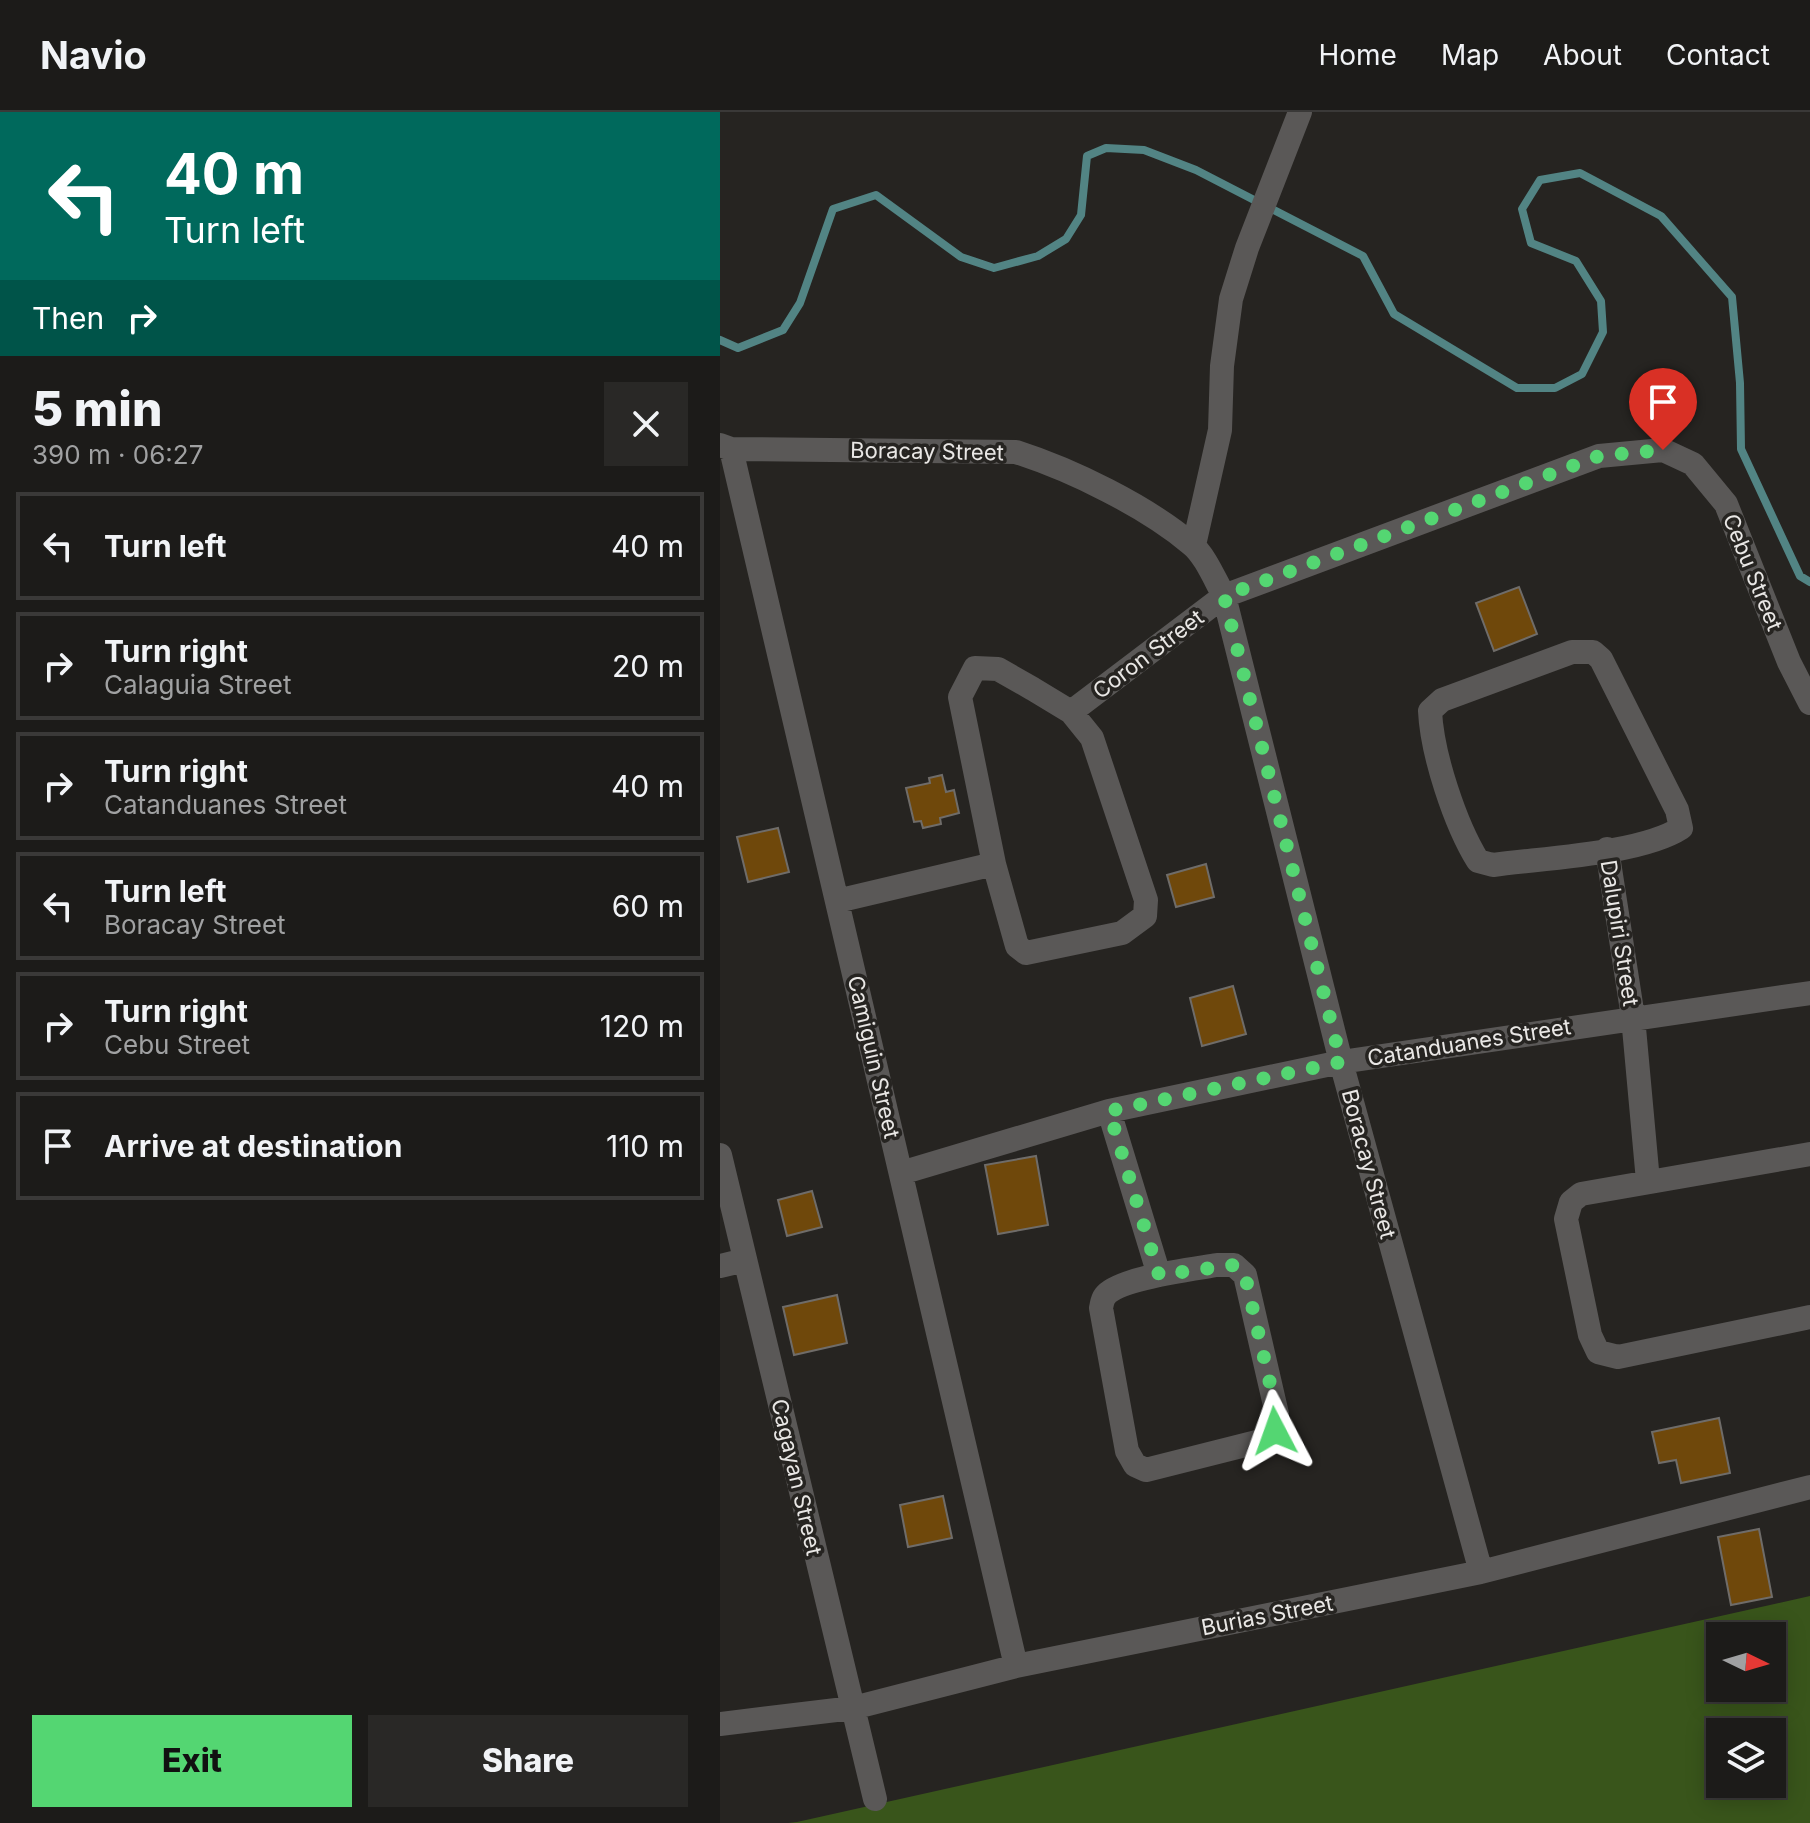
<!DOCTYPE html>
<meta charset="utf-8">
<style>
body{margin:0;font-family:Inter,sans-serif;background:#292826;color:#f1f3f6;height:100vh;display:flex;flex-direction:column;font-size:30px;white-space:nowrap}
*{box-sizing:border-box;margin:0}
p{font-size:26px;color:#a0a1a2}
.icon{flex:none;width:44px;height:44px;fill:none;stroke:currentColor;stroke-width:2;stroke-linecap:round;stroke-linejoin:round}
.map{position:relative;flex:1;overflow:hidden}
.drawer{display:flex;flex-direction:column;background:#1c1b19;width:720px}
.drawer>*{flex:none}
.banner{background:#00695c;color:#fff;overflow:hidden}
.needle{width:52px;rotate:95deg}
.controls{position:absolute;left:986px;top:1510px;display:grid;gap:16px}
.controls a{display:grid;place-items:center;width:80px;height:80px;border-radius:0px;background:#1c1b19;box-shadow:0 4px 20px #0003,0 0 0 2px #3a3938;font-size:40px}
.pin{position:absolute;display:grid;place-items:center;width:68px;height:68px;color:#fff;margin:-82px -34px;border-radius:50% 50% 50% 0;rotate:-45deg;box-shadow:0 0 8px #0007}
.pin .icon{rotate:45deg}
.me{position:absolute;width:88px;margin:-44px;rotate:356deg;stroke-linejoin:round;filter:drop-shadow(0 0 6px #0008)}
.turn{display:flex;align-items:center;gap:28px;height:168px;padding:0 32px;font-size:36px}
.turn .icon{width:104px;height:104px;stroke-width:2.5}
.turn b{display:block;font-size:56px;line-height:68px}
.then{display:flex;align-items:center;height:76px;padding:0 32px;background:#0003;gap:16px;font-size:30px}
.round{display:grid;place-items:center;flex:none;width:84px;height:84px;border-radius:0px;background:#292826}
.summary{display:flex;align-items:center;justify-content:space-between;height:136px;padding:0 32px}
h1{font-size:48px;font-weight:800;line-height:60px}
.primary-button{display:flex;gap:16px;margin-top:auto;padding:16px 32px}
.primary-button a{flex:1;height:92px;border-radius:0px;background:#54d672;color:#111;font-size:32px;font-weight:800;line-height:92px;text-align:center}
.primary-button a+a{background:#292826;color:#f1f3f6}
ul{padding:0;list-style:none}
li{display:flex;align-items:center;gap:24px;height:108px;margin:0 16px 12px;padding:0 16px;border:4px solid #3a3938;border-radius:0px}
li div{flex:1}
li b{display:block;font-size:30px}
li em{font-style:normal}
header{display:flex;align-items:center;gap:48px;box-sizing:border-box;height:112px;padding:0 40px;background:#1c1b19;border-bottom:2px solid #3a3938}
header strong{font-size:38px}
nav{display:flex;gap:44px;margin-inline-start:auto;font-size:28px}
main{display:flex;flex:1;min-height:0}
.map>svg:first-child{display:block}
.green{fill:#39551b;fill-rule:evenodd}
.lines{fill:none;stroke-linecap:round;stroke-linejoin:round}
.stream{stroke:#528484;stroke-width:8}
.building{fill:#6f480b;stroke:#6f6c69;stroke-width:2}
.minor{stroke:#5a5857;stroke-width:24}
.route{stroke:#54d672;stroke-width:14;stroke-dasharray:0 25.2}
.labels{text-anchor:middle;stroke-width:7;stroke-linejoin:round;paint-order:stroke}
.street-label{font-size:22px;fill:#e9e7e5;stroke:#262421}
</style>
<header>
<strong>Navio</strong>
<nav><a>Home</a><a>Map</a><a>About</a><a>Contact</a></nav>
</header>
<main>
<section class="drawer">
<div class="banner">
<div class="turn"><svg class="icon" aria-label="left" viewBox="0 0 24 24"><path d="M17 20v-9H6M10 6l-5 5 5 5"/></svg><div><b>40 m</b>Turn left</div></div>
<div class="then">Then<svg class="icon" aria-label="right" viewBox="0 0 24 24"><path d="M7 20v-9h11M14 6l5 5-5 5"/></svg></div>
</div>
<div class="summary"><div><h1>5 min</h1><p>390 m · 06:27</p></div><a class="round"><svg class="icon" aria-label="close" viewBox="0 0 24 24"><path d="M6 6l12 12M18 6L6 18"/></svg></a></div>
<ul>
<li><svg class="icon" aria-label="left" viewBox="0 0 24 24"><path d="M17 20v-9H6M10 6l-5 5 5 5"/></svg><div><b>Turn left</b></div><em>40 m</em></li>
<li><svg class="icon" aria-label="right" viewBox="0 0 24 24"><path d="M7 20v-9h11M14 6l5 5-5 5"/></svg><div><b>Turn right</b><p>Calaguia Street</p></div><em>20 m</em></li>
<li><svg class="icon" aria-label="right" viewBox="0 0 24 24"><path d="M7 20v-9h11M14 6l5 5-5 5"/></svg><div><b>Turn right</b><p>Catanduanes Street</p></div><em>40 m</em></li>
<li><svg class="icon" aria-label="left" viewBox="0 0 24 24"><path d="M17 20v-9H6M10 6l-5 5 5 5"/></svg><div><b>Turn left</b><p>Boracay Street</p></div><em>60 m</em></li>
<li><svg class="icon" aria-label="right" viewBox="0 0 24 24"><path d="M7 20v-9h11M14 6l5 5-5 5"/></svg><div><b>Turn right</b><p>Cebu Street</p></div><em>120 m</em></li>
<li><svg class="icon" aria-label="arrive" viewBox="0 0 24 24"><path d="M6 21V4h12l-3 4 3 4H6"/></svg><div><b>Arrive at destination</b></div><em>110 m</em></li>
</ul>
<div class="primary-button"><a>Exit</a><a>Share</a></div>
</section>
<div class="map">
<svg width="1090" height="1711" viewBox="0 0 1090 1711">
<rect width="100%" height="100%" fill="#262421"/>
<path class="green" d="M1090 1484V1711H68L77 1710ZM1000 1524H1052V1576H1000ZM1000 1620H1052V1672H1000Z"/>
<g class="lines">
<path class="stream" d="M0 228 18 236 63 218 80 191 113 97 156 83 241 145 274 156 318 144 346 127 361 103 367 44 386 36 424 38 476 58 643 144 674 202 797 276H835L862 262 883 220 881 189 856 149 811 131 802 97 820 68 860 61 941 104 1012 185 1020 271 1021 337 1080 464 1090 470"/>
</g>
<path class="building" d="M799 475 817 522 774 539 756 491Z
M222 663 226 680 234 678 239 701 220 706 221 712 203 716 201 709 194 710 186 676 210 671 209 666Z
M58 716 69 760 28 770 17 725Z
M486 752 494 785 456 795 447 763Z
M513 874 526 922 482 934 470 886Z
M316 1044 328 1113 278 1122 265 1053Z
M92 1079 102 1115 67 1124 58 1088Z
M117 1183 127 1231 74 1243 63 1195Z
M999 1306 1010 1361 961 1371 956 1348 939 1351 932 1320Z
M223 1384 232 1426 188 1435 180 1393Z
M1039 1417 1052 1485 1011 1493 998 1425Z"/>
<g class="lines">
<path class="minor" d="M0 333 11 337 296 340C352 358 426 394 471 432 485 443 495 468 504 484L621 950 761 1460
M11 337 296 1554
M474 433 500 318 502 254 511 187 527 136 580 0
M852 540H873L881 547 957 698 961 716C921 742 823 746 773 753L758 749C735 712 712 642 710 599L722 588Z
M255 556 278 557 313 577 351 600 372 626 426 788 425 804 402 821 306 841 297 834 274 752 240 585Z
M351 600 504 484 879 344 943 338 973 352 1006 392 1069 550 1090 591
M887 737 913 905 928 1069
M117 789 274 752
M389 999 439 1163
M1090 1042 861 1082 851 1090 846 1107 870 1223 878 1240 898 1245 1090 1205
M0 1043 155 1687
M181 1061 389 999 621 950 1090 881
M497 1153H514L525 1163 557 1302 555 1319 541 1329 426 1358 415 1353 407 1339 381 1196C382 1192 382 1188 385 1184 398 1166 474 1157 497 1153Z
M0 1154 25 1148
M0 1612 133 1596 296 1554 761 1460 1090 1375"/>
</g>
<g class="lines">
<path class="route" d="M555 1319 557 1302 525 1163 514 1153 439 1163 389 999 621 950 504 484 879 344 943 338"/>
</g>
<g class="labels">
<g class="street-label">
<text transform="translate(207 339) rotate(1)" y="8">Boracay Street</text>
<text transform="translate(1033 460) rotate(68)" y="8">Cebu Street</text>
<text transform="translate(428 542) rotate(-37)" y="8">Coron Street</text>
<text transform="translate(900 821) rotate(81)" y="8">Dalupiri Street</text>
<text transform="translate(749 930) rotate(-9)" y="8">Catanduanes Street</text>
<text transform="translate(154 945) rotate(77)" y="8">Camiguin Street</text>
<text transform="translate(649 1052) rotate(75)" y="8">Boracay Street</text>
<text transform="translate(77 1365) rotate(77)" y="8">Cagayan Street</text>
<text transform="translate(547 1503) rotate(-11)" y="8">Burias Street</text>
</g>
</g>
</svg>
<div class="controls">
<a><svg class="needle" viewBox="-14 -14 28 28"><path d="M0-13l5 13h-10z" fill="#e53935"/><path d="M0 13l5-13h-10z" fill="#a0a1a2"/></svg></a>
<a><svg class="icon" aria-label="layers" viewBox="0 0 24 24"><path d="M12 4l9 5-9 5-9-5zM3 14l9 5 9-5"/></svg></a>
</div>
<div class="pin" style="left:943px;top:338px;background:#d93025"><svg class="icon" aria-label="arrive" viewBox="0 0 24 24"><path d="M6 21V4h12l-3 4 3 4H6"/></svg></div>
<svg class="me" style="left:555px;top:1319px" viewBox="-20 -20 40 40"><path d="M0-17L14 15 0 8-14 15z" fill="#54d672" stroke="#fff" stroke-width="4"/></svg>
</div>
</main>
